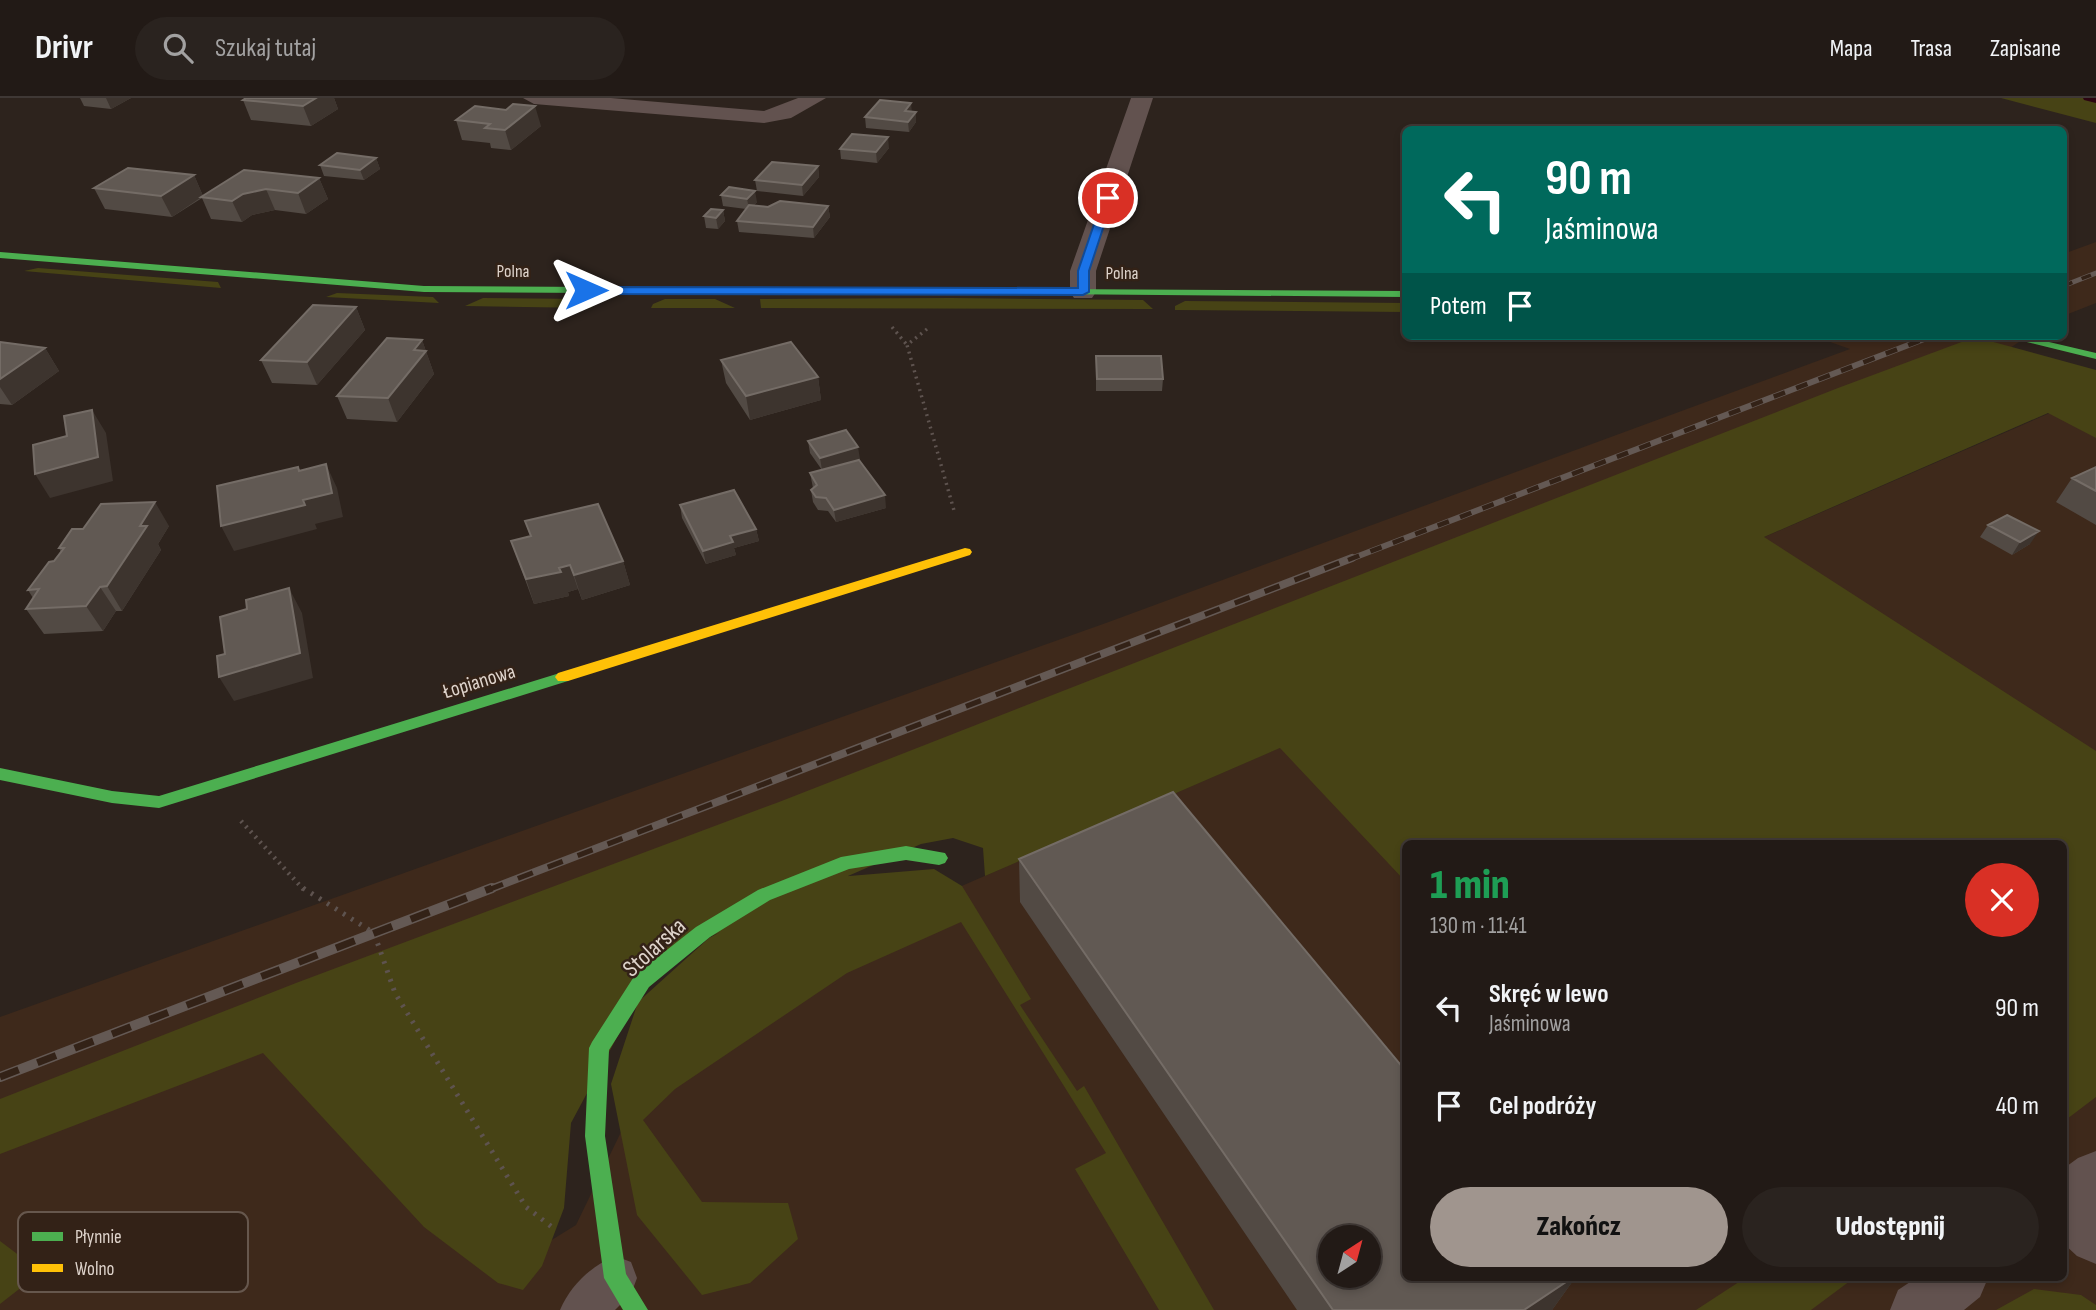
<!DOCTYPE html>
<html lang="pl">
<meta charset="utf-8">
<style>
body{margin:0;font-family:"Sofia Sans Condensed",sans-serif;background:#2a231f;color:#f1f3f6;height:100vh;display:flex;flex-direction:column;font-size:26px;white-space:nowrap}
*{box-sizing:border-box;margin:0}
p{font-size:23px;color:#a2a1a1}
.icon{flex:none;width:38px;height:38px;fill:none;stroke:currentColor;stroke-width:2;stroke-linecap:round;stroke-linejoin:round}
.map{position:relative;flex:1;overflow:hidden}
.drawer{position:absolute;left:1402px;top:742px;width:665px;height:441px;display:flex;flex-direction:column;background:#221a16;border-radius:10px;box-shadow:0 4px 10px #0003,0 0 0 2px #3f3835}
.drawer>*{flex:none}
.hud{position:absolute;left:1402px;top:28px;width:665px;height:214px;border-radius:10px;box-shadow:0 4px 10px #0003,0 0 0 2px #3f3835;background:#00695c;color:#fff;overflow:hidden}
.needle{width:46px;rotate:36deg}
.buttons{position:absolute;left:1318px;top:1127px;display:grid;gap:14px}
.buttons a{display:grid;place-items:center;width:63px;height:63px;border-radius:50%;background:#221a16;box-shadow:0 4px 10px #0003,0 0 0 2px #3f3835;font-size:35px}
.pin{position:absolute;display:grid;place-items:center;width:60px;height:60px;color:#fff;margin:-30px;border:4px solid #fff;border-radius:50%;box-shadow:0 2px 7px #0007}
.me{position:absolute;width:77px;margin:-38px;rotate:90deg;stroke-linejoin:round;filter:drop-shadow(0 0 5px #0008)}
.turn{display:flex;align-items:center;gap:24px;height:147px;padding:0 28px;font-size:32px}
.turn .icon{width:91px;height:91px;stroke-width:2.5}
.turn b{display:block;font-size:49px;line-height:60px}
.then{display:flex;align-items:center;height:66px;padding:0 28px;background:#0003;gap:14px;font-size:26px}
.round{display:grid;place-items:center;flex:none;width:74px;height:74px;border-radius:37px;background:#2a231f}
.summary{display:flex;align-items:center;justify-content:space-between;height:119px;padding:0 28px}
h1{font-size:42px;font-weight:800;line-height:52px;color:#1e9e55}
.action{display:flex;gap:14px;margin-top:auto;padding:14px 28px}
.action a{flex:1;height:80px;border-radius:42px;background:#a0958e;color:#111;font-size:28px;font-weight:800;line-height:80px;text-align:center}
.action a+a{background:#2a231f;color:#f1f3f6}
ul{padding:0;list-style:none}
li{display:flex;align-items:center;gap:21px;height:98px;padding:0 28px}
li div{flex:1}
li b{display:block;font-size:26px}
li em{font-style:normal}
header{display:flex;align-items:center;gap:42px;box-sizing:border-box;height:98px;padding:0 35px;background:#221a16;border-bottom:2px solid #3f3835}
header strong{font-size:33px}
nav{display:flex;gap:38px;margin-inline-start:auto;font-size:24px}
.search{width:490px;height:63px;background:#2a231f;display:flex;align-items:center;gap:18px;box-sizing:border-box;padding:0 24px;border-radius:38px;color:#a2a1a1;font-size:26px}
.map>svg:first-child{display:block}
.built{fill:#3e291b;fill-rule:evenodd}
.green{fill:#474315}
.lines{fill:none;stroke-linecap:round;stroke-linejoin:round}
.stream{fill:#2c0411;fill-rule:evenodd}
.path-far2{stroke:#5e534f;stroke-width:3.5;stroke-dasharray:2 4.5;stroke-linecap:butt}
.path-far1{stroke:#5e534f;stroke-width:4.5;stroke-dasharray:2 5;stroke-linecap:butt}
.path{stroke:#5e534f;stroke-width:5;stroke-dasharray:2.5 7;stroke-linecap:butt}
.lane{fill:#62524f;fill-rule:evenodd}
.street{fill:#62524f;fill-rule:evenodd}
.fast{fill:#4caf50;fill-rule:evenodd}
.slow{fill:#ffc107;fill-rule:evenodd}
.rail-far3-casing{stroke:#645954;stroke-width:5}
.rail-far2-casing{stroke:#645954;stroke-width:6}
.rail-far1-casing{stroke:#645954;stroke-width:8}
.rail-casing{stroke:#645954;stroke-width:10}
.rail-far3{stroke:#332217;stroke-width:3.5;stroke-dasharray:10;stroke-linecap:butt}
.rail-far2{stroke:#332217;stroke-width:4.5;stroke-dasharray:12;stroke-linecap:butt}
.rail-far1{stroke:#332217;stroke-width:5;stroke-dasharray:16;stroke-linecap:butt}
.rail{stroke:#332217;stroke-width:7;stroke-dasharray:20;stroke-linecap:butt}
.wall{fill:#524a44}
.shaded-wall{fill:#3d342e}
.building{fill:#615953;stroke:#746c66;stroke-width:2;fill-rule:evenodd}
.route{fill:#1a73e8;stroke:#114b97;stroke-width:2}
.labels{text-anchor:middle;stroke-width:5;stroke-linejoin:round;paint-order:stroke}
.far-street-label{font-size:18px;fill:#ded3cb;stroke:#332217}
.street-label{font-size:21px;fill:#ded3cb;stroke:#332217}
.near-street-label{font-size:24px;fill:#ded3cb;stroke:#332217}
.key{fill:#332217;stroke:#66574d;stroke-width:2}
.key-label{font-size:19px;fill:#ded3cb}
</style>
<header>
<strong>Drivr</strong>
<div class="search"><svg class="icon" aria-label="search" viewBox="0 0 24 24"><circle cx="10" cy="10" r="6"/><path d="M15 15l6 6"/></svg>Szukaj tutaj</div>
<nav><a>Mapa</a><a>Trasa</a><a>Zapisane</a></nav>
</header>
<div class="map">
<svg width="2096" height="1212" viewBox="0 0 2096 1212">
<rect width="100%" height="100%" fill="#2d231d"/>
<path class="built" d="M2096 144V205L2063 218V156Z
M1820 238H2028L1992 262 308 908 511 1167 576 1127 681 910 2096 295V1212H0V919L1106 525 1850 251 1816 239ZM1405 746H2063V1180H1405ZM1330 1139H1368V1178H1330Z"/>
<path class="green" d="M2001 0H2096V25Z
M38 170 218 184 221 190 24 173Z
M337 195 433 199 439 205 326 199Z
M483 200 585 201 593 207 591 210 465 208Z
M951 200 1143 202 1153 211 761 210 760 201Z
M665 201H715L735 210H651L653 206Z
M1185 203 1405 205V214L1175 212V208Z
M1975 239 2096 272V340L2048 315 1764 439 2096 653V999L2063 1024V746H1405V783L1280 650 985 778 983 750 953 740 921 746 659 861 571 1025 564 1110 542 1168 523 1192 498 1185 424 1129 263 955 0 1056V1001L296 885 779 704 1838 290Z
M934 771 962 788 1031 901 1020 907 1077 993 1084 988 1214 1212H1159L1075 1071 1106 1055 961 824 847 875 675 991 643 1022 702 1104 788 1105 798 1141 750 1185 702 1197 637 1117 611 986 638 904 709 840 825 780Z
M0 1143 41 1174 0 1206Z
M1745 1180H1854L1811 1212H1696Z
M2034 1191 2081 1197 2096 1207V1212H1996Z"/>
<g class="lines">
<path class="stream" d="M2083 0H2096V5L2084 2Z"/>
<path class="path-far2" d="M892 229 907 247
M927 231 907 247 955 416"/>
<path class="path-far1" d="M241 723 304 792"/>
<path class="path" d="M303 790 374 835 395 895 526 1109 552 1129"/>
<path class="lane" d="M615 1158 631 1164 637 1180 631 1196 615 1212H560C570 1188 591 1168 615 1158Z"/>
<path class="street" d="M523 0H611L764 13 798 0H826L791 20 764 25 534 6Z
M1131 0H1153L1096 173V194L1092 200H1074L1070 194V173Z
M2096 1053V1166L2077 1158 2063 1145V1071L2078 1060Z
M1916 1180H1988L1980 1199 1964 1212H1890L1898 1192Z"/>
<path class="fast" d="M0 154 424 188 597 189 602 192 597 195 424 194 0 160Z
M1050 191 1405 193V199L1046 196 1045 194Z
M2002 238H2023L2096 255V261Z
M563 574 568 575 571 579 568 583 159 710 112 705 0 682V670L112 693 159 698Z
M906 748 945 755 948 760 945 765 939 767 906 762 849 771 770 802 710 839 649 889 609 952 605 1038 626 1176 648 1212H623L604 1180 585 1038 589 950 592 944 635 877 696 829 758 792 841 759Z"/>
<path class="slow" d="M597 189 1050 191 1055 194 1050 197 593 194V190Z
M965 450 970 451 972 454 970 457 568 583H558L555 579 558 575Z"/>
<defs>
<path id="rail-far3" d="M2063 188 2096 175"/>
<path id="rail-far2" d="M1348 462 1932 238"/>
<path id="rail-far1" d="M488 792 1352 460"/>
<path id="rail" d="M0 979 492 790"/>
</defs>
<use href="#rail-far3" class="rail-far3-casing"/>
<use href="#rail-far2" class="rail-far2-casing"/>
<use href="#rail-far1" class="rail-far1-casing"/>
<use href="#rail" class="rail-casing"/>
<use href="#rail-far3" class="rail-far3"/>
<use href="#rail-far2" class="rail-far2"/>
<use href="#rail-far1" class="rail-far1"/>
<use href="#rail" class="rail"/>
</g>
<path class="wall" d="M80 0H131L111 11 84 8Z
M246 0H334L338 11 311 28 251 22 243 2Z
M911 5V13L916 24 909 34 866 30 865 19Z
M456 22 541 28 511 52 491 50 490 45 462 42Z
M889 50 877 65 841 61 840 51Z
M376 60 380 71 364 82 324 78 320 67Z
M818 68 819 79 803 98 757 93 755 82Z
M194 77 203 98 319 80 328 101 306 116 275 112 252 117 242 124 211 121 202 100 172 119 105 111 94 90Z
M729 89 757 104 753 108 768 109 828 108 830 119 814 140 739 134 737 123 746 111 723 108 721 97Z
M723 112 725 123 718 131 706 130 704 118Z
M356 209 365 232 317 287 272 285 261 262Z
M422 242 434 276 397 324 347 321 337 298Z
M0 244 45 250 59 273 12 307 0 306Z
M1096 258 1163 281 1162 293H1096Z
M721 262 818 279 821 302 750 322 726 285Z
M808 343 860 361 831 369 886 410 836 424 828 413 818 412 813 404 811 392 813 390 810 375 822 372 810 355Z
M2096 369V427L2056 404 2072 380Z
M680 407 756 431 759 443 734 450 736 457 706 466 682 420Z
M525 423 623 463 630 487 582 502 578 491 568 494 569 498 534 506 511 443 530 438Z
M1988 427 2030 446 2012 457 1980 439Z
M169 428 158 446 161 452 122 513H116L103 533 44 536 26 511 33 500 28 492 54 463 61 454 59 450Z
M1019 761 1405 1180H1575L1552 1212H1297L1020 804Z"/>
<path class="shaded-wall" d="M106 0H131L111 11Z
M316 0H334L338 11 311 28 303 8Z
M911 5 912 15 905 13Z
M535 8 541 28 511 52 505 32Z
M916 14V24L909 34 908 24Z
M888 39 889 50 877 65 876 54Z
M376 60 380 71 364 82 360 72Z
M818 68 819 79 803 98 802 87Z
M194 77 203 98 172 119 161 98Z
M319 80 328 101 306 116 298 95Z
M266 91 275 112 252 117 242 124 232 103 243 96Z
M755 93 757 104 749 111 747 101Z
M828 108 830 119 814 140 813 129Z
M723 112 725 123 718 131 716 120Z
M356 209 365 232 317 287 307 264Z
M422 242 434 276 397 324 388 300 414 252Z
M45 250 59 273 12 307 0 289V281Z
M818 279 821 302 750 322 746 298Z
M92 312 106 335 113 383 50 400 35 376Z
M858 349 860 361 822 372 820 360Z
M326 366 337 390 343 419 315 426 317 431 234 453 221 428 303 402Z
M885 397 886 410 836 424 834 412Z
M155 404 169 428 158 446 161 452 122 513 107 488 140 428Z
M756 431 759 443 734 450 736 457 706 466 703 453 730 438Z
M2039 433 2030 446 2012 457 2020 444Z
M623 463 630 487 582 502 574 477Z
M570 467 578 491 568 494 569 498 534 506 526 481Z
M100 489 116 513 103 533 86 508Z
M289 490 302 515 313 580 234 603 219 579Z
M1572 1180H1575L1552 1212H1524Z"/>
<path class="building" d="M246 0H316L303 8 243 2Z
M880 2 911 5 905 13 916 14 908 24 865 19Z
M513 6 535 8 505 32 485 30 490 26 456 22 475 8 506 12Z
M852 36 888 39 876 54 840 51Z
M337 55 376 60 360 72 320 67Z
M772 64 818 68 802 87 755 82Z
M128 70 194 77 161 98 94 90Z
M244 72 319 80 298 95 266 91 243 96 232 103 201 99Z
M729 89 755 93 747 101 721 97Z
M780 103 828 108 813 129 737 123 749 107 768 109Z
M711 111 723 112 716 120 704 118Z
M313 207 356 209 307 264 261 262Z
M387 240 422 242 414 252 426 253 388 300 337 298Z
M0 244 45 250 0 281Z
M791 244 818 279 746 298 721 262Z
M1096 258H1161L1163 281H1097Z
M92 312 98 359 35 376 33 347 67 338 64 318Z
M846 332 858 349 820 360 808 343Z
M859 362 885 397 834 412 826 400 816 399 811 392 817 387 810 375Z
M326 366 332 395 303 402 305 407 221 428 217 388 298 369 299 373Z
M2096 369V393L2072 380Z
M734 392 756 431 730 438 733 444 703 453 680 407Z
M155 404 140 428H147L107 488 100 489 86 508 26 511 39 491 28 492 49 464 54 463 64 450H59L72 431H83L101 406Z
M598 406 623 463 574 477 570 467 559 470 561 474 526 481 511 443 531 438 525 423Z
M2007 417 2039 433 2020 444 1988 427Z
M289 490 300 555 219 579 217 558 225 556 220 519 247 511 246 502Z
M1173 694 1405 972V1180H1572L1524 1212H1333L1019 761ZM1330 1139H1368V1178H1330Z"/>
<path class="route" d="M1108 97 1113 100 1089 173V194L1083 197 586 196 581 192 586 189 1078 190V173L1103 100Z"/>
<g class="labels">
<g class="far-street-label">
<text x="513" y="179">Polna</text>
<text x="1122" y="181">Polna</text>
</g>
<g class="street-label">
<text transform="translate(479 583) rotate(-17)" y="7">Łopianowa</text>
</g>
<g class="near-street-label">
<text transform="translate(654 849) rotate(-42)" y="8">Stolarska</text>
</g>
</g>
<rect x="18" y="1114" width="230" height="80" rx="10" class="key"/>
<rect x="32" y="1134" width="31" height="9" fill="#4caf50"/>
<rect x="32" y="1166" width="31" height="8" fill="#ffc107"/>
<g class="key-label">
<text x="75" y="1145">Płynnie</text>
<text x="75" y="1177">Wolno</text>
</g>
</svg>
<div class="buttons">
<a><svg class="needle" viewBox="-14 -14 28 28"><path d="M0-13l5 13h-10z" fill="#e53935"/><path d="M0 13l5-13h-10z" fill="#a2a1a1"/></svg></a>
</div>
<div class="pin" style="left:1108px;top:100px;background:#d93025"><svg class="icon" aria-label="arrive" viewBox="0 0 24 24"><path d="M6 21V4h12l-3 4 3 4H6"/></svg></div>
<svg class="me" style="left:586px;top:192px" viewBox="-20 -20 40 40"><path d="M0-17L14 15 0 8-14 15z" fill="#1a73e8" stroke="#fff" stroke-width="4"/></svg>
<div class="hud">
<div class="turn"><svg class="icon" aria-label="left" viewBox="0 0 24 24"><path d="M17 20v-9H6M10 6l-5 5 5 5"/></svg><div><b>90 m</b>Jaśminowa</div></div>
<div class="then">Potem<svg class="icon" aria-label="arrive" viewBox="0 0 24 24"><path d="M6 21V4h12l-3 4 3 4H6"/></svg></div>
</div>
<section class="drawer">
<div class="summary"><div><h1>1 min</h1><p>130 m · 11:41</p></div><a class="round" style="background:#d93025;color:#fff"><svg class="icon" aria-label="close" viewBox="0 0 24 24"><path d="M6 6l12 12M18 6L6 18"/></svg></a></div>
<ul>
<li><svg class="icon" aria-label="left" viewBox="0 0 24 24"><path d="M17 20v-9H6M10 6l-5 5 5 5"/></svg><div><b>Skręć w lewo</b><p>Jaśminowa</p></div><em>90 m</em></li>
<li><svg class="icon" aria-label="arrive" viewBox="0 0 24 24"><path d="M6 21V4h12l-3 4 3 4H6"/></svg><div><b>Cel podróży</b></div><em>40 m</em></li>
</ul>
<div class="action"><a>Zakończ</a><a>Udostępnij</a></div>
</section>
</div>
